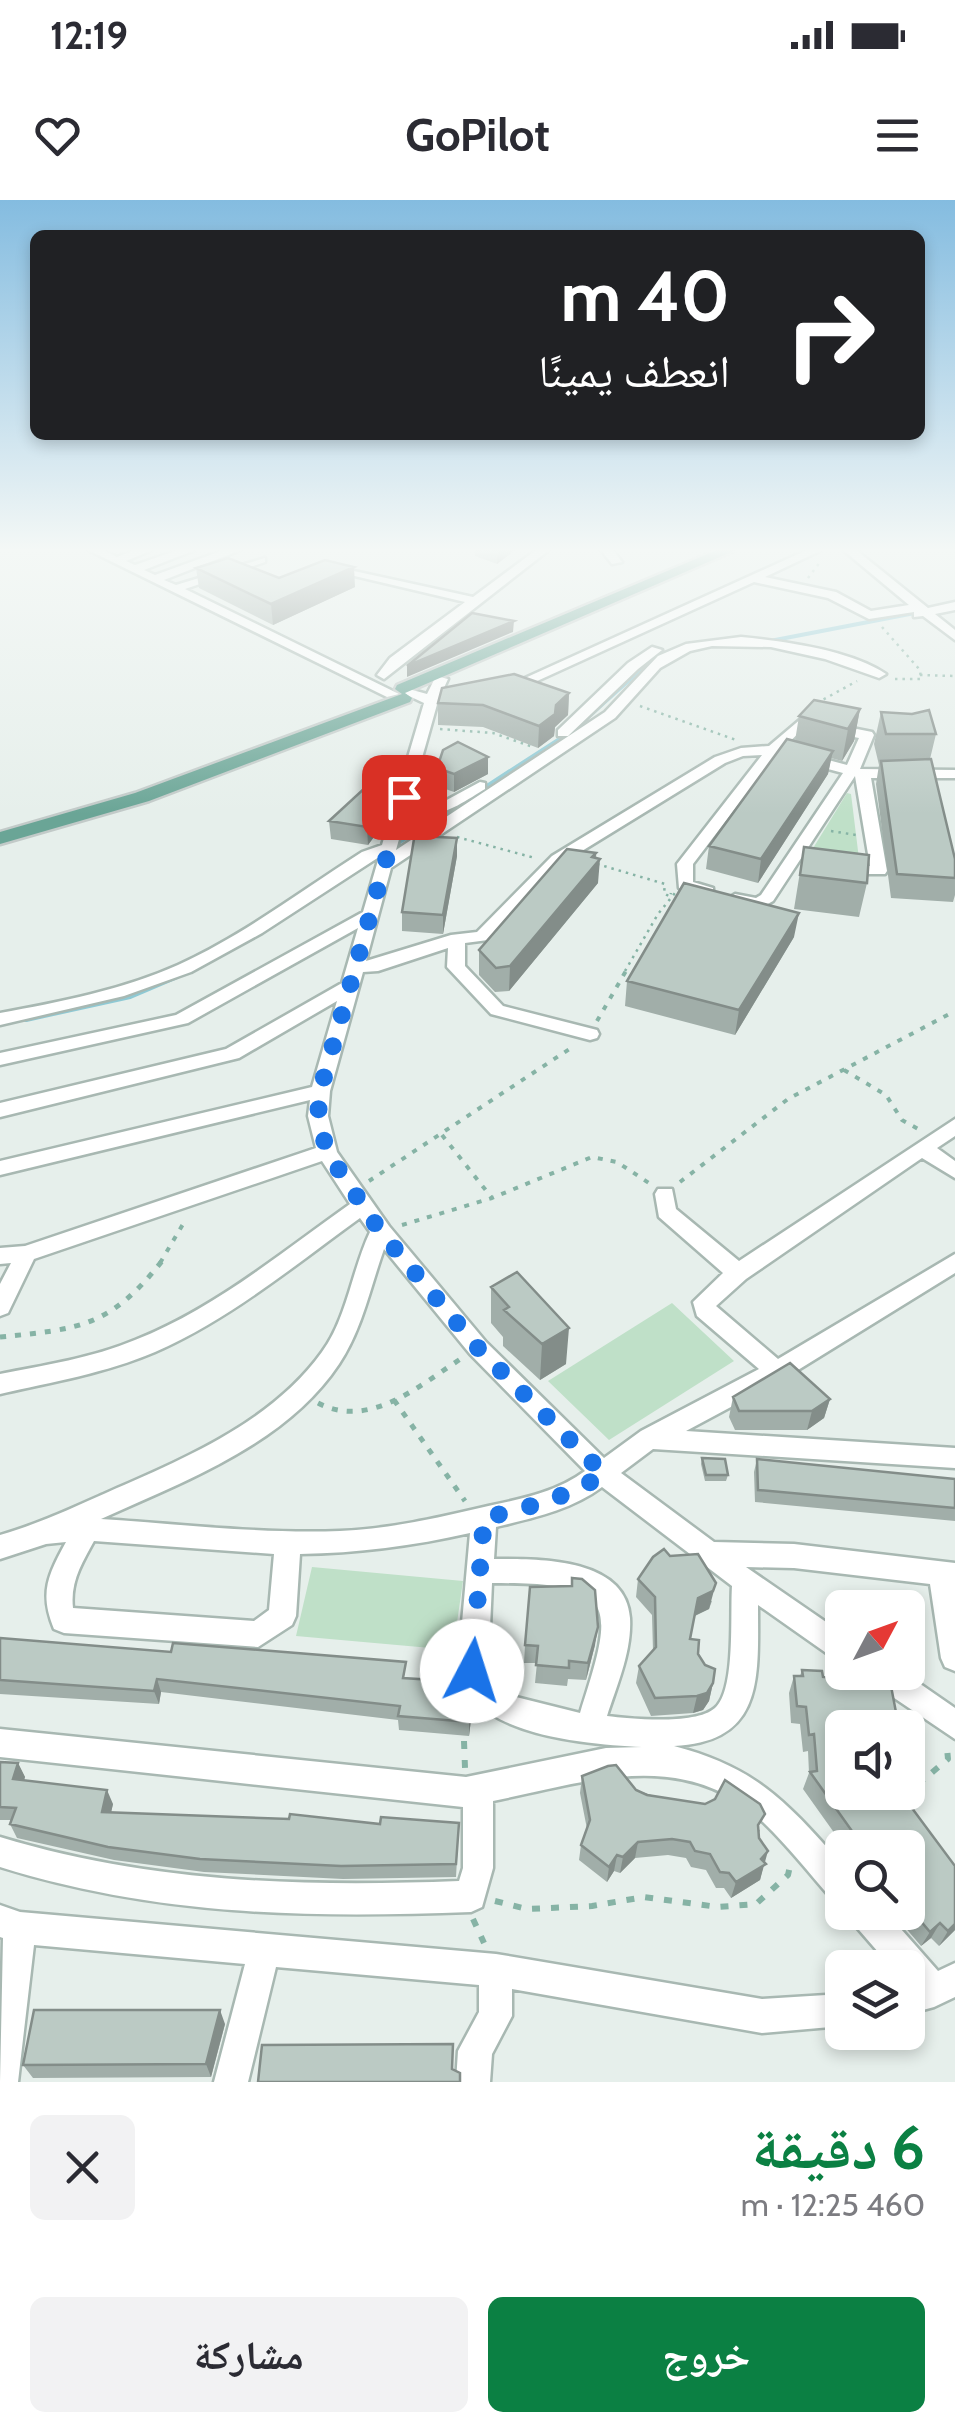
<!DOCTYPE html>
<html lang="ar">
<meta charset="utf-8">
<style>
body{margin:0;font-family:Cabin,"Noto Naskh Arabic",sans-serif;background:#f2f2f3;color:#2b2b33;direction:rtl;height:100vh;display:flex;flex-direction:column;font-size:38px;white-space:nowrap}
*{box-sizing:border-box;margin:0}
p{font-size:32px;color:#7c7c81}
.icon{flex:none;width:55px;height:55px;fill:none;stroke:currentColor;stroke-width:2;stroke-linecap:round;stroke-linejoin:round}
.map{position:relative;height:1882px;overflow:hidden;direction:ltr}
.panel{display:flex;flex-direction:column;background:#fff;flex:1}
.panel>*{flex:none}
.guide{position:absolute;left:30px;top:30px;width:895px;height:210px;border-radius:15px;box-shadow:0 5px 15px #0003;direction:rtl;background:#202124;color:#fff;overflow:hidden}
.needle{width:65px;rotate:49deg}
.controls{position:absolute;left:825px;top:1390px;display:grid;gap:20px}
.controls a{display:grid;place-items:center;width:100px;height:100px;border-radius:15px;background:#fff;box-shadow:0 5px 15px #0003;font-size:50px}
.pin{position:absolute;display:grid;place-items:center;width:85px;height:85px;color:#fff;margin:-42px;border-radius:20px;box-shadow:0 5px 15px #0006}
.me{position:absolute;width:110px;margin:-55px;rotate:5deg;stroke-linejoin:round;filter:drop-shadow(0 0 8px #0008)}
.turn{display:flex;align-items:center;gap:35px;height:210px;padding:0 30px;font-size:45px}
.turn .icon{width:130px;height:130px;stroke-width:2.5}
.turn b{display:block;font-size:70px;line-height:85px}
.round{display:grid;place-items:center;flex:none;width:105px;height:105px;border-radius:15px;background:#f2f2f3}
.head{display:flex;align-items:center;justify-content:space-between;height:170px;padding:0 30px}
h1{font-size:60px;font-weight:800;line-height:75px;color:#0b8043}
.primary-button{display:flex;gap:20px;margin-top:auto;padding:20px 30px}
.primary-button a{flex:1;height:115px;border-radius:15px;background:#0b8043;color:#fff;font-size:40px;font-weight:800;line-height:115px;text-align:center}
.primary-button a+a{background:#f2f2f3;color:#2b2b33}
.status{display:flex;justify-content:space-between;align-items:center;height:70px;padding:0 50px;background:#fff;direction:ltr}
.status svg{height:28px;fill:currentColor}
header{display:flex;justify-content:space-between;align-items:center;height:130px;padding:0 30px;background:#fff;font-size:45px;font-weight:800}
.map>svg:first-child{display:block}
.green{fill:#bfe0c8}
.lines{fill:none;stroke-linecap:round;stroke-linejoin:round}
.stream-far2{stroke:#8ec9d4;stroke-width:4}
.stream-far1{stroke:#8ec9d4;stroke-width:5}
.stream{stroke:#8ec9d4;stroke-width:6}
.minor-casing{stroke:#a8b8b2;stroke-width:5}
.major-casing{stroke:#c2cac8;stroke-width:5}
.path-far3{stroke:#86b3a5;stroke-width:2.5;stroke-dasharray:2.5 5;stroke-linecap:butt}
.path-far2{stroke:#86b3a5;stroke-width:4;stroke-dasharray:5 8;stroke-linecap:butt}
.path-far1{stroke:#86b3a5;stroke-width:5;stroke-dasharray:6 9;stroke-linecap:butt}
.path{stroke:#86b3a5;stroke-width:6;stroke-dasharray:8 11;stroke-linecap:butt}
.minor{fill:#fff;fill-rule:evenodd}
.major{fill:#6aa596;fill-rule:evenodd}
.wall{fill:#a1aea9}
.shaded-wall{fill:#838d89}
.building{fill:#bbcac4;stroke:#838d89;stroke-width:2.5}
.route{stroke:#1a73e8;stroke-width:18;stroke-dasharray:0 32.4}
</style>
<div class="status"><b>12:19</b><svg viewBox="0 0 49 12"><path d="M0 12V9h3v3zM5 12V6h3v6zM10 12V3h3v9zM15 12V0h3v12zM26 1h20v11H26zM47 4h2v5h-2z"/></svg></div>
<header><svg class="icon" aria-label="menu" viewBox="0 0 24 24"><path d="M4 6h16M4 12h16M4 18h16"/></svg>GoPilot<svg class="icon" aria-label="heart" viewBox="0 0 24 24"><path d="M12 20l-8-8c-3-5 5-10 8-4 3-6 11-1 8 4z"/></svg></header>
<div class="map">
<svg width="955" height="1882" viewBox="0 0 955 1882">
<rect width="100%" height="100%" fill="#e6efeb"/>
<path class="green" d="M847 593 851 594 860 667 807 658Z
M672 1103 734 1161 609 1240 548 1181Z
M312 1367 463 1381 453 1450 296 1436Z"/>
<g class="lines">
<path class="stream-far2" d="M770 441 920 412
M579 525C627 484 652 449 718 440
M561 538 570 532"/>
<path class="stream-far1" d="M480 591 565 536
M399 642 461 603"/>
<path class="stream" d="M26 819 130 796 177 776"/>
<defs>
<path id="minor" d="M88 350H103L117 357 135 350H152L126 361 135 365 178 350H195L144 370 155 375 224 350H241L164 380 176 385 265 358V362L185 389 399 494 387 497Z
M536 350H549L384 479 377 475 390 458 465 402 325 369 331 366 473 397Z
M601 350H613L622 362 612 364Z
M807 350H822L765 377 836 392 871 411 909 405 843 350H856L928 408 955 402V410L935 414 955 430V440L923 416 914 417V412L869 419 828 398 754 382 513 492 501 489Z
M741 437C783 441 851 450 886 474L879 478 825 459 771 447 712 446 690 451 660 468 615 518 391 668 366 761 451 735 477 732 552 656 715 557 741 548 769 546 802 518 872 532 874 535 860 569 955 570V578H871L887 671 885 674H841L833 669 841 664 870 666 855 576 773 701 759 709 729 702 727 699 735 694 756 698 761 695 843 573 776 555 693 664V682L713 688V694L679 688 677 664 762 555 743 556 725 563 564 662 488 740 465 743V766L503 806 597 830 599 834 597 838 590 840 491 814 447 767 448 748 378 771 363 772 330 891 328 916 337 952 389 1026 486 1142 604 1258 641 1231 759 1169 697 1116 693 1102 723 1073 659 1017 655 994 658 989H672L676 1009 739 1061 955 919V936L937 948 955 961V978L922 958 746 1079 716 1106 778 1159 955 1054V1073L785 1178 686 1231 955 1248V1268L653 1249 621 1273 714 1342 794 1344 955 1363V1471L945 1467 941 1458 930 1384 794 1368 746 1367 842 1433V1461L832 1457 758 1405C758 1476 765 1542 674 1546 758 1568 787 1603 842 1664V1702L831 1698C809 1673 788 1646 764 1623 686 1546 586 1582 493 1601V1668L482 1707 471 1712C308 1718 157 1716 0 1667V1637C151 1683 303 1687 459 1681L463 1668V1607L0 1557V1529L466 1577 606 1548 642 1547C590 1544 473 1537 459 1472 456 1461 460 1445 461 1434 464 1400 467 1367 470 1333 413 1346 358 1353 300 1354L296 1416 292 1425 258 1447 64 1433 54 1429C39 1393 48 1375 66 1342L46 1344 0 1359V1335C38 1324 70 1309 106 1293 183 1259 271 1223 322 1152 347 1118 352 1070 370 1032L360 1018C295 1065 230 1119 155 1152 106 1173 52 1182 0 1194V1174C45 1165 92 1158 135 1140 214 1109 282 1052 350 1004L322 961 34 1059 8 1113 0 1116V1084L11 1063 0 1064V1048L25 1046 316 948 308 916 310 900 0 975V961L312 887 337 801 239 858 0 917V903L226 849 342 783 358 728 188 823 0 865V853L176 815 363 712 379 657 262 733 191 772 124 796 0 825V813C60 802 122 790 178 765 244 735 302 690 362 652L382 645 424 503 405 494V488L427 494 436 476 448 479 438 501 396 650 605 512 658 456 686 444ZM805 527 859 538 847 565 783 548ZM384 1049 470 1154 585 1271C555 1293 520 1299 484 1307 437 1318 389 1329 340 1331 261 1334 180 1324 101 1319 185 1281 286 1244 339 1164 362 1130 370 1088 384 1049ZM602 1287 732 1386C730 1414 736 1490 715 1508 696 1525 632 1519 607 1516 617 1485 632 1451 630 1418 626 1357 537 1359 494 1359L496 1327C533 1318 571 1310 602 1287ZM94 1341 274 1354 269 1410 254 1421 73 1408C70 1382 82 1363 94 1341ZM492 1383C618 1383 616 1401 580 1513L512 1496 488 1472Z
M652 447 662 450 638 469 568 536H558V530L628 463Z
M480 582 485 583V589C465 601 433 625 410 610L418 605 443 602Z
M865 1472H903L955 1508V1539L869 1481Z
M0 1705 20 1712 496 1754 762 1799 842 1794V1826L762 1833 512 1789V1816L492 1854 490 1882H456L458 1851 479 1812V1785L276 1767 248 1882H214L245 1764 34 1745 18 1882H0L3 1738 0 1737Z
M848 1712H886L938 1771 955 1763V1797L934 1807 908 1814V1768H892L853 1723Z"/>
<path id="major" d="M717 350H736L405 493 412 498 410 502 149 601 0 644V632L135 593 402 494 395 489 397 485Z"/>
</defs>
<use href="#minor" class="minor-casing"/>
<use href="#major" class="major-casing"/>
<path class="path-far3" d="M808 378 820 362
M882 427 920 470 921 479H895
M920 475 955 476
M817 503 857 481
M640 506 739 541
M440 529 493 533 533 547
M831 631 856 635
M457 637 535 658
M597 664 665 684 664 693 670 697 671 693
M625 771 658 714 675 693"/>
<path class="path-far2" d="M597 821 627 769
M844 870 886 895 902 920 920 930
M442 935 492 998
M369 981 574 846
M680 982 788 899 955 811
M402 1025 492 998 592 957 617 962 652 985
M160 1063 186 1019"/>
<path class="path-far1" d="M0 1137C80 1129 110 1127 162 1061
M394 1200 465 1301
M318 1203C370 1230 420 1185 462 1158"/>
<path class="path" d="M464 1541 465 1568
M903 1597 948 1559 947 1548
M495 1701 527 1709 592 1706 644 1697 718 1707 756 1704 788 1675 790 1666
M473 1719 484 1743"/>
<use href="#minor" class="minor"/>
<use href="#major" class="major"/>
</g>
<path class="wall" d="M475 350H515L497 364 475 356Z
M196 368 279 378 355 387 273 425 199 388Z
M569 493 568 515 555 527 554 536 538 548 483 527 438 525V503Z
M860 509 854 541 842 561 831 558 828 574 758 683 706 669 709 646 795 541 799 516Z
M881 512 936 534 930 559 955 659V695L953 702 891 698 876 584 879 565 874 544Z
M488 557V574L454 592 437 586V568Z
M386 597 387 614 385 622 368 645 331 639 329 621Z
M457 638V656L443 734 402 731V712Z
M804 647 867 683 859 717 794 709Z
M596 653 598 683 509 791 495 792 479 775V750Z
M794 737 735 835 625 806 627 781Z
M491 1087 566 1164 540 1180 503 1146V1137L491 1123Z
M733 1197 830 1199 824 1218 807 1230H735L729 1217Z
M702 1258 728 1275 726 1281H705L701 1264Z
M757 1259 955 1279V1321L755 1302 754 1272Z
M638 1379 712 1401 709 1409 695 1416 690 1439 713 1483 709 1501 703 1510 693 1513 651 1516 636 1483 639 1466 653 1451 652 1415 636 1397Z
M0 1438 406 1478 473 1503 469 1536 399 1530 398 1520 161 1492 159 1504 0 1494Z
M525 1445H595L586 1480 568 1479 567 1486 535 1483 537 1463H524Z
M802 1470 823 1477 842 1528 955 1666V1730L939 1746 931 1738 921 1746 892 1712H908V1648H845L803 1589 809 1573 808 1551 803 1552 800 1524 791 1523 789 1493 794 1476H800Z
M0 1562 18 1563 25 1577 24 1580 113 1604 111 1612 380 1624 459 1623 456 1677 343 1679 204 1672 114 1660 17 1638 10 1624 11 1620H0Z
M582 1576 636 1590 760 1630 759 1633 764 1663 760 1680 731 1698 724 1688H716L706 1670 691 1667 686 1658 668 1655 635 1658 620 1673 614 1671 607 1682 579 1660 581 1645 587 1629 580 1593Z
M225 1824 211 1877 33 1878 23 1865Z"/>
<path class="shaded-wall" d="M498 350H515L497 364Z
M354 367 355 387 273 425 271 404Z
M514 421 513 432 407 477V466Z
M569 493 568 515 555 527 554 536 538 548 539 526 556 505Z
M860 509 854 541 842 561 848 529Z
M833 551 828 574 758 683 761 659Z
M488 557V574L454 592V574Z
M386 597 387 614 385 622 368 645 367 627Z
M457 638V656L443 734V715Z
M596 653 595 664 600 659 598 683 509 791 510 766Z
M799 713 794 737 735 835 739 810Z
M569 1128 566 1164 540 1180 542 1144Z
M830 1199 824 1218 807 1230 812 1211Z
M716 1383 709 1409 694 1416 698 1398Z
M598 1427 595 1445 586 1480 588 1463Z
M157 1479 161 1492 159 1504 154 1491Z
M713 1483 709 1501 703 1510 693 1513 697 1496Z
M473 1489V1503L469 1536V1522Z
M18 1563 25 1577 20 1593 13 1579Z
M107 1590 113 1604 108 1626 102 1612Z
M638 1642 635 1658 620 1673 623 1657Z
M768 1651 760 1680 731 1698 736 1682Z
M617 1655 614 1671 607 1682 609 1667Z
M940 1723 931 1738 921 1746 930 1732Z
M955 1724V1730L939 1746 948 1731Z
M220 1810 225 1824 211 1877 206 1864Z"/>
<path class="building" d="M228 358 279 378 325 360 354 367 271 404 196 368Z
M472 413 514 421 407 466Z
M514 474 569 493 556 505 555 514 539 526 483 505 438 503 442 488Z
M814 500 860 509 848 529 799 516Z
M929 510 936 534H886L881 512 912 514Z
M787 539 833 551 761 659 709 646Z
M458 542 488 557 454 574 437 568 443 550Z
M931 559 955 659V678L897 674 881 561Z
M368 585 386 597 384 605 367 627 329 621Z
M418 636 457 638 443 715 402 712 414 639Z
M804 647 869 655 867 683 800 675Z
M567 649 596 653 592 657 600 659 510 766 496 768 479 750Z
M684 683 799 713 739 810 627 781Z
M517 1072 569 1128 542 1144 504 1110 509 1107 491 1087Z
M790 1163 830 1199 812 1211H739L733 1197Z
M702 1258 725 1259 728 1275H706Z
M757 1259 955 1279V1308L758 1290Z
M664 1349 670 1356 698 1354 716 1383 713 1391 698 1398 690 1439 699 1440 698 1454 705 1465 715 1469 713 1483 707 1493 697 1496 655 1498 639 1466 656 1447 655 1397 638 1379 653 1357Z
M572 1378 582 1379 595 1390 598 1427 588 1463 569 1461V1468L536 1465 538 1446 525 1445 530 1387 572 1386Z
M0 1438 171 1452 173 1443 406 1462 403 1478 466 1482 473 1489 469 1522 398 1516 400 1506 157 1479 154 1491 0 1480Z
M802 1470 822 1471 823 1477 891 1486 899 1528H842V1592H900L955 1666V1724L948 1731 940 1723 930 1732 908 1706V1648H864L810 1572 817 1571 814 1534 809 1535 806 1507 797 1506 794 1476H803Z
M0 1562 18 1563 13 1579 107 1590 102 1612 289 1619 290 1614 380 1624 381 1617 459 1623 456 1664 341 1666 200 1659 108 1647 10 1624 16 1608 0 1607Z
M616 1565 636 1590 647 1595 705 1604 715 1599 725 1580 760 1604 765 1614 758 1625 759 1638 768 1651 761 1659 766 1664 736 1682 729 1673 720 1672 710 1654 695 1651 690 1642 672 1639 638 1642 623 1657 617 1655 609 1667 581 1645 590 1620 582 1576 608 1566Z
M34 1810H220L206 1864 23 1865Z
M453 1844 452 1869 460 1873V1882H258L262 1845Z"/>
<linearGradient id="sky" x2="0" y2="1"><stop stop-color="#84bce0"/><stop offset="0.57" stop-color="#f4f8f6"/><stop offset="1" stop-color="#f4f8f6" stop-opacity="0"/></linearGradient>
<rect width="955" height="614" fill="url(#sky)"/>
<g class="lines">
<path class="route" d="M404 597 320 891 318 916 327 952 380 1031 478 1148 604 1274C566 1298 527 1308 484 1318L472 1471"/>
</g>
</svg>
<div class="controls">
<a><svg class="needle" viewBox="-14 -14 28 28"><path d="M0-13l5 13h-10z" fill="#e53935"/><path d="M0 13l5-13h-10z" fill="#7c7c81"/></svg></a>
<a><svg class="icon" aria-label="sound" viewBox="0 0 24 24"><path d="M4 9h4l5-4v14l-5-4H4zM17 9q2 3 0 6"/></svg></a>
<a><svg class="icon" aria-label="search" viewBox="0 0 24 24"><circle cx="10" cy="10" r="6"/><path d="M15 15l6 6"/></svg></a>
<a><svg class="icon" aria-label="layers" viewBox="0 0 24 24"><path d="M12 4l9 5-9 5-9-5zM3 14l9 5 9-5"/></svg></a>
</div>
<div class="pin" style="left:404px;top:597px;background:#d93025"><svg class="icon" aria-label="arrive" viewBox="0 0 24 24"><path d="M6 21V4h12l-3 4 3 4H6"/></svg></div>
<svg class="me" style="left:472px;top:1471px" viewBox="-20 -20 40 40"><circle r="19" fill="#fff"/><path d="M0-13L10 11 0 6-10 11z" fill="#1a73e8"/></svg>
<div class="guide">
<div class="turn"><svg class="icon" aria-label="right" viewBox="0 0 24 24"><path d="M7 20v-9h11M14 6l5 5-5 5"/></svg><div><b>40 m</b>انعطف يمينًا</div></div>
</div>
</div>
<section class="panel">
<div class="head"><div><h1>6 دقيقة</h1><p>460 m · 12:25</p></div><a class="round"><svg class="icon" aria-label="close" viewBox="0 0 24 24"><path d="M6 6l12 12M18 6L6 18"/></svg></a></div>
<div class="primary-button"><a>خروج</a><a>مشاركة</a></div>
</section>
